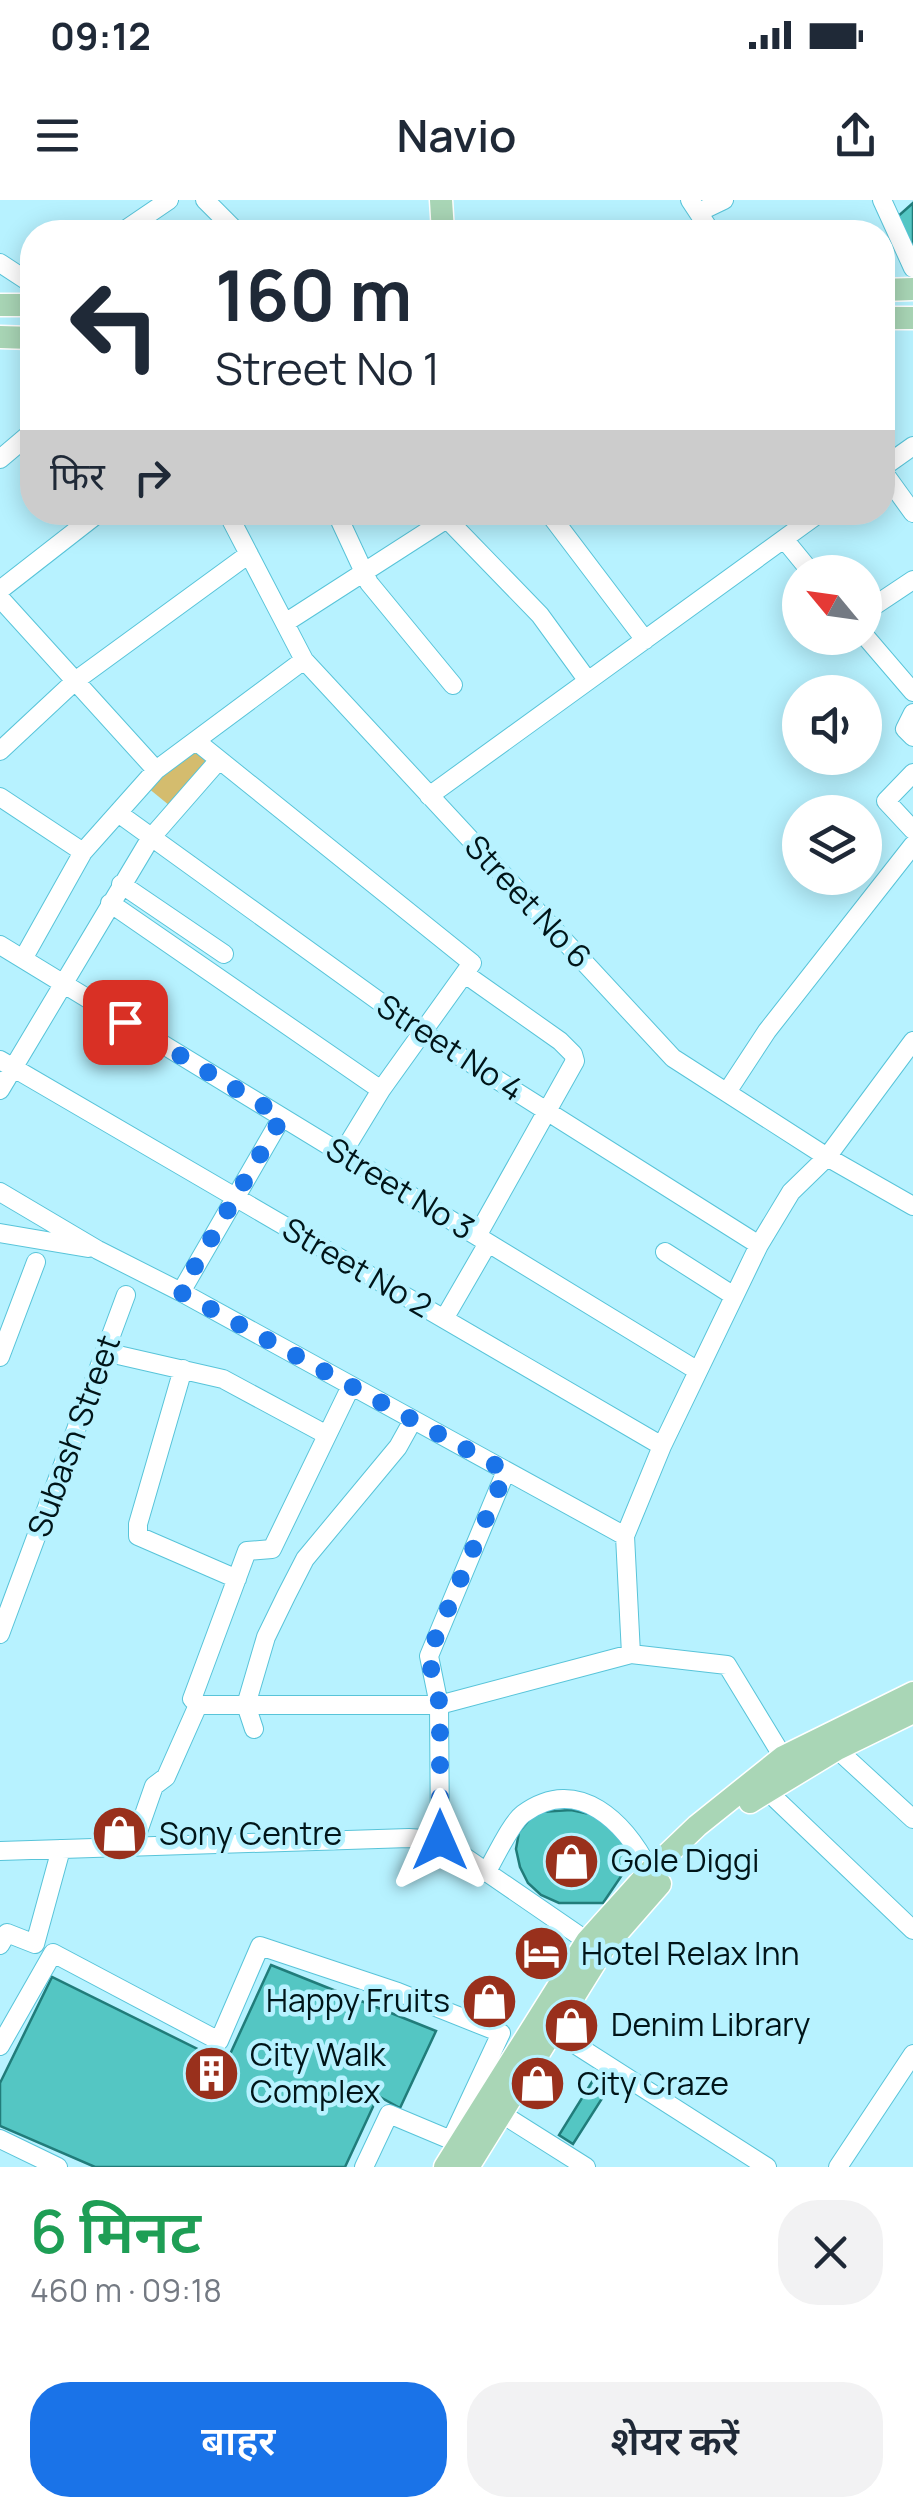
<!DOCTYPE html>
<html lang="hi">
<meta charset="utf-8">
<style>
body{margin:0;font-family:Manrope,"Noto Sans Devanagari",sans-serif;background:#f2f2f3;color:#1f2937;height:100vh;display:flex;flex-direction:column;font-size:38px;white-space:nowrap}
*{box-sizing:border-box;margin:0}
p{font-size:32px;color:#747a83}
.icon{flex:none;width:55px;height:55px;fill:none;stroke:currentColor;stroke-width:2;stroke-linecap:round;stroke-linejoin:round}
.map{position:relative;height:1967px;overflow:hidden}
.panel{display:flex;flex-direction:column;background:#fff;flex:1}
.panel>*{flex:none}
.hud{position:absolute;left:20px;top:20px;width:875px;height:305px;border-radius:40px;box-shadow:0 5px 25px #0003;background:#fff;color:#1f2937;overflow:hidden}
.needle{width:65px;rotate:299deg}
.buttons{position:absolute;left:782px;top:355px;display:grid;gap:20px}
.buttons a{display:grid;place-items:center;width:100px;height:100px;border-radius:50%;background:#fff;box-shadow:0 5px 25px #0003;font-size:50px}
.pin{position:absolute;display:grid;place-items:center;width:85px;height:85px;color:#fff;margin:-42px;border-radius:20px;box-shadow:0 5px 15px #0006}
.me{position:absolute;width:110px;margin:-55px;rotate:0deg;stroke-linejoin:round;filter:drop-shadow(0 0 8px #0008)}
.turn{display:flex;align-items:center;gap:35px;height:210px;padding:0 30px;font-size:45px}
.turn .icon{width:130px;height:130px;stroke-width:2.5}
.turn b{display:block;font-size:70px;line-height:85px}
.then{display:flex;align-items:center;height:95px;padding:0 30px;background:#0003;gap:20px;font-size:38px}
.round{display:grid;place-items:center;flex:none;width:105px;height:105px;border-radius:40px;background:#f2f2f3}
.head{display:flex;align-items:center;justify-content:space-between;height:170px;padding:0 30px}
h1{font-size:60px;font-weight:600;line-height:75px;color:#1e9e55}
.button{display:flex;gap:20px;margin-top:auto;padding:20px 30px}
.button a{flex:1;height:115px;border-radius:40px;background:#1a73e8;color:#fff;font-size:40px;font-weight:600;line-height:115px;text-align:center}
.button a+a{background:#f2f2f3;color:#1f2937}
.status{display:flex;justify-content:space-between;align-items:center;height:70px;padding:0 50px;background:#fff;direction:ltr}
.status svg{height:28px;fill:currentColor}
header{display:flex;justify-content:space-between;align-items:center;height:130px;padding:0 30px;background:#fff;font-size:45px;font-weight:600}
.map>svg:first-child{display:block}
.green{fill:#d4bc6e}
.building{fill:#54c6c3;stroke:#217c7a;stroke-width:2.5}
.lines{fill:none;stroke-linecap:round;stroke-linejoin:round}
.minor-casing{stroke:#58c4d9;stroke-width:20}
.major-casing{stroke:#fff;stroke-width:25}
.minor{stroke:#fff;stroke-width:18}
.major{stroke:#a9d6b6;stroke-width:22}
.route{stroke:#1a73e8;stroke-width:18;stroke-dasharray:0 32.4}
.labels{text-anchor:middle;stroke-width:9;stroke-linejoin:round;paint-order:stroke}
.street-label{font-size:32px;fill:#001519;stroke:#b7f2ff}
.poi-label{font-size:32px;fill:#001519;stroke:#b7f2ff;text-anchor:start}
</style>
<div class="status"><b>09:12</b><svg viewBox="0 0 49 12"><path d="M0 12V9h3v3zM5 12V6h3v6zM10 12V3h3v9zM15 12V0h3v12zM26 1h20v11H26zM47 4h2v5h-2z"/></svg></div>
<header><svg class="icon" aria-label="menu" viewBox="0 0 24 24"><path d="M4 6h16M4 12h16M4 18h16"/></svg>Navio<svg class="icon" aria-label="share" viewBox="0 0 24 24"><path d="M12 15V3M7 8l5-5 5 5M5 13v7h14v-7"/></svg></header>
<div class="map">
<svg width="913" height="1967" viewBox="0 0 913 1967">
<rect width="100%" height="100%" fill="#b7f2ff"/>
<path class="green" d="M196 541 219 560 175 610 142 583Z"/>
<path class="building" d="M913 3V63L896 18Z
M674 22 680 32H650V31Z
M571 1610 599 1616 628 1643 624 1672 603 1703H559L541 1695 528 1683 520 1667 516 1649 519 1632 529 1620 540 1612Z
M271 1765 436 1831 400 1908 378 1896 345 1967H95L0 1926V1883L52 1777 226 1863Z
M595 1877 610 1886 573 1944 559 1935Z"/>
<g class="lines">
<defs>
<path id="minor" d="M205 0 237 32
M690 0 711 32
M882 0 913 68
M699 12 724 0
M122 32 169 0
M0 63 32 84
M0 259 32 232
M882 268 913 246
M882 270 913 313
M227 312 304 460 673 858 827 957 913 1006
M336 312 369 383 453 485
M548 312 645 440
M446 318 540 415 588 481
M784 339 811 372
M0 390 100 312
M0 398 156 570 304 460
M865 412 913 380
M285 423 456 313
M865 436 913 492
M913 513 905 529 913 537
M196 541 472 763 381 890 342 954
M0 551 75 481 249 354
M913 573 886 601 913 630
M429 596 821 312
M0 597 83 652 23 759
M118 613 423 833 759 1045
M83 652 156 570
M121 684 224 754
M110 703 381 890
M0 745 698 1171
M465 774 560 841 573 854 575 861 477 1036
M0 860 662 1246
M0 890 150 639 219 560
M727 892 767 831 913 645
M0 992 98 1050 181 1092 625 1336
M0 1033 88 1048
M665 1052 734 1096
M181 1092 282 917
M444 1119 488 1043
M105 1152 223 1179 327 1235
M0 1157 36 1062
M183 1169 138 1324V1336L237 1379
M0 1434 126 1095
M631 1454 625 1336 662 1246 759 1045 791 992 827 957 913 841
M198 1505H439L429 1456 506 1271
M254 1529 246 1505 266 1437 286 1396 305 1359 398 1247 413 1220
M828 1541 913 1619
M760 1584 913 1730
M440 1640 439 1505 631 1454 727 1465 783 1557
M133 1646 154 1586 166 1577 198 1505 192 1499 247 1351 272 1349 351 1186
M0 1651 409 1638 440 1640 587 1741
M486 1673C495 1658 511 1623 523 1614 579 1573 626 1624 650 1671
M0 1745 7 1733 35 1744 61 1649
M551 1829 767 1967
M0 1846 53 1753 219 1841 260 1746 398 1792 501 1833 451 1940 389 1914 364 1967
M502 1914 586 1967
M0 1939 58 1967
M838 1967 913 1854"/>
<path id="major" d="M441 0 443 32
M882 90 913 89
M0 105H32
M882 118H913
M0 137 32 138
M750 1602 837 1549 913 1512
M445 1967 587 1741 650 1671 697 1626 783 1557 913 1493
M468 1967 604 1748 660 1684"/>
</defs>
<use href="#minor" class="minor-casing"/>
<use href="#major" class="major-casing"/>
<use href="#minor" class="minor"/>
<use href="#major" class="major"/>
</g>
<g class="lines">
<path class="route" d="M125 822 282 917 180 1092 506 1271 428 1456 440 1505V1640"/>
</g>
<defs>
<symbol id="shop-disc" viewBox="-11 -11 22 22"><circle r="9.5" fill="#99301c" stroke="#b7f2ff"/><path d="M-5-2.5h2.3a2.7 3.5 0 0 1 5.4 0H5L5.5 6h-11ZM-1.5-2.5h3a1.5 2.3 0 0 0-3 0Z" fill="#fff"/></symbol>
<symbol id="hotel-disc" viewBox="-11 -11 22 22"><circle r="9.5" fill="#99301c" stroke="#b7f2ff"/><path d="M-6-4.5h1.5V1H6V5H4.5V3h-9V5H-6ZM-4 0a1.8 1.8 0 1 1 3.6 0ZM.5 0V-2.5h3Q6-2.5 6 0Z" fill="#fff"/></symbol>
<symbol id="building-disc" viewBox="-11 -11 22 22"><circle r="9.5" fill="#99301c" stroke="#b7f2ff"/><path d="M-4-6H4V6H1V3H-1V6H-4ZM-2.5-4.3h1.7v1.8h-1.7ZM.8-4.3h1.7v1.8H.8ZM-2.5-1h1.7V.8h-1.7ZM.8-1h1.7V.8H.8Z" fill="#fff"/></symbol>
</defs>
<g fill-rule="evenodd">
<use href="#shop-disc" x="88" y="1602" width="63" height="63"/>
<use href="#shop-disc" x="540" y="1630" width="63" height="63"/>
<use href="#hotel-disc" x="510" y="1722" width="63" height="63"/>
<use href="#shop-disc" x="458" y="1770" width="63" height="63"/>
<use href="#shop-disc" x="540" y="1794" width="63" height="63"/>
<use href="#building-disc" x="180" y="1842" width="63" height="63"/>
<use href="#shop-disc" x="506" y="1852" width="63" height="63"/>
</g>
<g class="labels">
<g class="street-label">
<text transform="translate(528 702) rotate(47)" y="11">Street No 6</text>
<text transform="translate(450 848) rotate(33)" y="11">Street No 4</text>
<text transform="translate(400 989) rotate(31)" y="11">Street No 3</text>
<text transform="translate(357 1068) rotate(30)" y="11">Street No 2</text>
<text transform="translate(74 1236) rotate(-70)" y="11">Subash Street</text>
</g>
<g class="poi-label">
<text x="159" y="1645">Sony Centre</text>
<text x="611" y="1672">Gole Diggi</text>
<text x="581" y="1765">Hotel Relax Inn</text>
<text x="450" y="1812" text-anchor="end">Happy Fruits</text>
<text x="611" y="1836">Denim Library</text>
<text x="250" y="1866">City Walk<tspan x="250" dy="37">Complex</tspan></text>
<text x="577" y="1895">City Craze</text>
</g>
</g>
</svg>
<div class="buttons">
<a><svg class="needle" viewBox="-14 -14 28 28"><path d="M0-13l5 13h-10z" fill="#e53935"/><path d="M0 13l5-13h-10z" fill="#747a83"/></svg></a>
<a><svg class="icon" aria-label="sound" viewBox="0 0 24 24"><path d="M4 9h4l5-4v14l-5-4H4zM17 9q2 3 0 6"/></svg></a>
<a><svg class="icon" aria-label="layers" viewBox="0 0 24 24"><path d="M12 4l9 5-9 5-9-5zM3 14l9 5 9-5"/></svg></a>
</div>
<div class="pin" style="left:125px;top:822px;background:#d93025"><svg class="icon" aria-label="arrive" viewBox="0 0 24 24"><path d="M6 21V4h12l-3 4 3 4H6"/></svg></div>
<svg class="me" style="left:440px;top:1640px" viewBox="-20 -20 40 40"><path d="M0-17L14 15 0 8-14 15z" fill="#1a73e8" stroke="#fff" stroke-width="4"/></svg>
<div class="hud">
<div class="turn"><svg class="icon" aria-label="left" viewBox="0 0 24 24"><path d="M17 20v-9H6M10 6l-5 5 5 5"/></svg><div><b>160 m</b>Street No 1</div></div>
<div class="then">फिर<svg class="icon" aria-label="right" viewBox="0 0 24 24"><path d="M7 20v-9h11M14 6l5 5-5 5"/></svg></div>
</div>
</div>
<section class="panel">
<div class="head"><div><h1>6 मिनट</h1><p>460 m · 09:18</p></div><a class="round"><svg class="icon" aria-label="close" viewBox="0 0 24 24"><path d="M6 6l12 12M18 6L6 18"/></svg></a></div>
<div class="button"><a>बाहर</a><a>शेयर करें</a></div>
</section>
